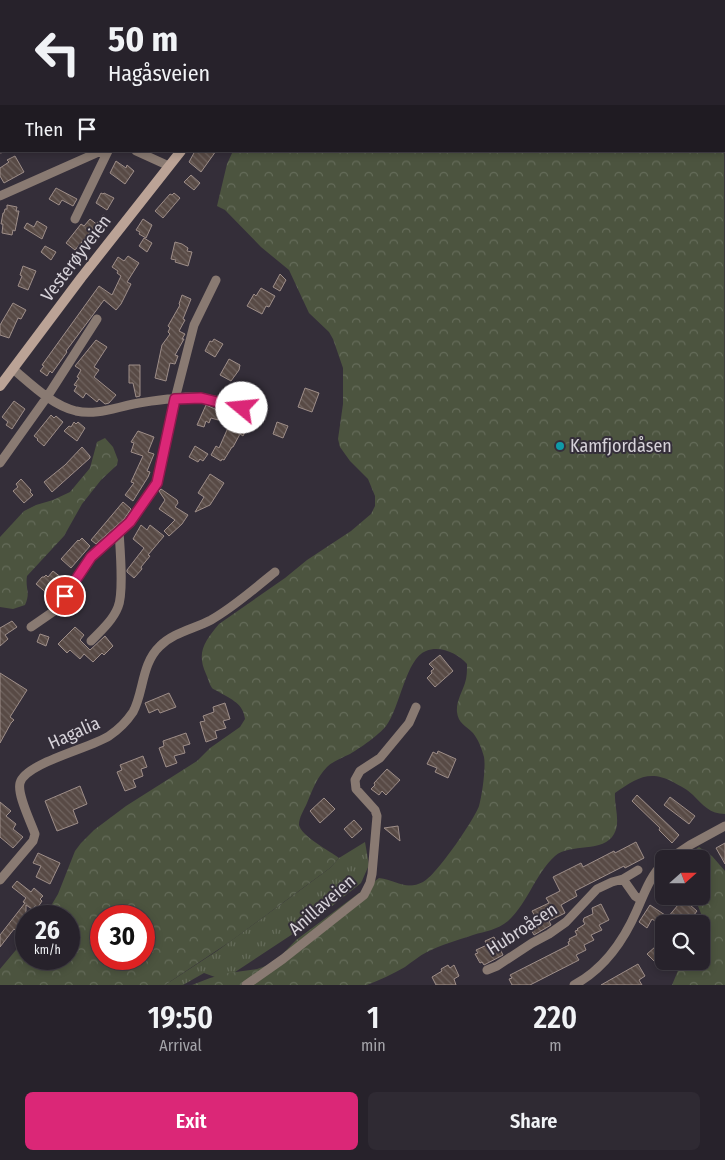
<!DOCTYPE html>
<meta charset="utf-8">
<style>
body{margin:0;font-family:"Fira Sans Condensed",sans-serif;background:#2f2a33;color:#f1f3f6;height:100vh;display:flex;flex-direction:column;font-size:19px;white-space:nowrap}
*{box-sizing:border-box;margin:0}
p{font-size:16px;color:#a4a4a9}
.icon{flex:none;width:28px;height:28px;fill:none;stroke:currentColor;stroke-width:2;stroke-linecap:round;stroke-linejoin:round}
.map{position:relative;height:985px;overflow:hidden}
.side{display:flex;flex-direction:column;background:#27222b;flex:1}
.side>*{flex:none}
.top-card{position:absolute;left:0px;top:0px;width:725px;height:152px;box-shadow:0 2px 8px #0003,0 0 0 1px #433f47;background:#27222b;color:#f1f3f6;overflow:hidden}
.needle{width:32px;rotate:69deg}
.controls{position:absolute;left:655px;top:850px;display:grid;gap:10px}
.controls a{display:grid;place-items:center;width:55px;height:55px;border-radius:8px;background:#27222b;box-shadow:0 2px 8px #0003,0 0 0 1px #433f47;font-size:25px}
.speed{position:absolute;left:15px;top:905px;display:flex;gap:10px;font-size:25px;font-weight:700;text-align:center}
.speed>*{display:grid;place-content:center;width:65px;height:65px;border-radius:50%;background:#27222b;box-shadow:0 2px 8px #0003,0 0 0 1px #433f47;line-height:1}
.speed small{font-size:12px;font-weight:400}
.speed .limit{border:8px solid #d22;background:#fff;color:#111}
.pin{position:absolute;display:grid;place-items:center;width:42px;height:42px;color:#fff;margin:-21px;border:2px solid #fff;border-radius:50%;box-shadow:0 1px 5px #0007}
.me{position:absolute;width:55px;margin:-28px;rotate:287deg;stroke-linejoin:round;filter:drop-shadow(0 0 4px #0008)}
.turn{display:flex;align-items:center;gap:18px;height:105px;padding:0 25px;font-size:22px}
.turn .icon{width:65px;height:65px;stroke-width:2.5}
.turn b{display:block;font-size:35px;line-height:42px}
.then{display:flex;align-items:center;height:48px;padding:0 25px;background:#0003;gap:10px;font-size:19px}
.eta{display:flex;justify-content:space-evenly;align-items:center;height:85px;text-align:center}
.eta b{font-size:30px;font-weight:600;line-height:35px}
.button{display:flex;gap:10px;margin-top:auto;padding:10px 25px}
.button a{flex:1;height:58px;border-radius:8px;background:#db2777;color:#fff;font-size:20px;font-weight:600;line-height:58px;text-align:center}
.button a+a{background:#2f2a33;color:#f1f3f6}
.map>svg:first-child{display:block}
.grass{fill:url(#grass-tufts)}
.forest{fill:url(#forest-crowns);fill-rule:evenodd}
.building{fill:url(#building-back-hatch);stroke:#9e8e89}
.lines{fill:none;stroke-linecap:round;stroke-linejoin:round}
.minor{stroke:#897a72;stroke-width:9}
.secondary{stroke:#bba396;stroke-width:10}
.route-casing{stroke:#8e194d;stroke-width:12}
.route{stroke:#db2777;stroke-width:9}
.culture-dot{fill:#0f9aa8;stroke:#342e39;stroke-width:2}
.labels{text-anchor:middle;stroke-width:4;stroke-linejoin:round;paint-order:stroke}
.street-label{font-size:18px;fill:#d6d2d9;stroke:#342e39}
.poi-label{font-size:18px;fill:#d6d2d9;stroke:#342e39;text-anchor:start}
</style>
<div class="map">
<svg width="725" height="985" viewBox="0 0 725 985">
<defs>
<pattern id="grass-tufts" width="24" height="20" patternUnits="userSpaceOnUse" patternTransform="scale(1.25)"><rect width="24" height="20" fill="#4c543f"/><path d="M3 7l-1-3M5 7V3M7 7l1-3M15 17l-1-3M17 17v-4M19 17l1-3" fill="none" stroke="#656c5a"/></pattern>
<pattern id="forest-crowns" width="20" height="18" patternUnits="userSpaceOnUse" patternTransform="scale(1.25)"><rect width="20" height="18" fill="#4c543f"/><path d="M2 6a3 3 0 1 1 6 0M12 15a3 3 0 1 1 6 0" fill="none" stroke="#656c5a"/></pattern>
<pattern id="building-back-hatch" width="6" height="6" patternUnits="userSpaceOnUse" patternTransform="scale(1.25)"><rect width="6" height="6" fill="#584a45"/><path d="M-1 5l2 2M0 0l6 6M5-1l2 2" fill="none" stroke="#6f635f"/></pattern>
</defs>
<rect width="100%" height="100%" fill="#342e39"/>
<path class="grass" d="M365 842 369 865 361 883 317 918 223 980 204 973 183 985H165L217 951 299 891 330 868 339 858Z"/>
<path class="forest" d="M328 0H713L715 1H305Z
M724 13 725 814C710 814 703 805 693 795 687 789 680 786 673 782 649 769 635 779 615 793 614 806 621 822 614 834 604 853 570 843 555 856 535 874 528 903 508 921 497 930 486 931 473 935 458 940 441 945 427 952 419 956 412 962 405 967 393 974 380 980 367 985H192L210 978 228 973 257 969 274 963 296 940 379 878C396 880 406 891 423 882 436 876 474 820 479 806 482 795 486 768 484 757 482 749 478 739 473 733 466 726 458 723 457 712 456 702 462 692 465 683 467 677 467 671 467 664 458 654 441 645 426 651 406 658 400 708 386 726 379 735 360 748 350 754 342 758 333 761 327 767 317 777 312 791 307 803 304 810 299 817 299 825 301 836 330 851 339 858L330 868 231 941 165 985H0V969L26 938V959H69V916H45L58 894 75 851 81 843 94 830 126 806 197 761 210 748 240 727 245 719C243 703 232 700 219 692 217 691 213 689 212 688 209 684 208 678 206 674 196 652 205 641 219 624L285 578 307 560 351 531 371 514 375 506V496L368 479 350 461 340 447 338 439 343 404V368L333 339 329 332 309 313 289 270 261 247 225 210 217 206 227 164 233 151H724ZM101 916H144V959H101Z
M105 438 113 447 118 460 117 465 101 480 82 504 64 536 27 576C25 589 31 592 25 605L13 609 0 607V537L24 511 36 505 53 500 70 492 90 468 97 442Z
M699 847 712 856 725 871V985H672L682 961H701V924H698L702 916 696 901 684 896H701V859H683Z"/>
<path class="building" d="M195 151H216L201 172 189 162Z
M15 156 24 172 4 183 0 176V168L9 162 7 160Z
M116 161 126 168 127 165 134 171 125 184 110 173Z
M191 175 200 183 194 190 184 182Z
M56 188 77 199 73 206 62 200 59 205 49 199Z
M101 193 103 194 104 193 114 198 107 210 96 203Z
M174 193 180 198 163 218 155 211 170 194 172 195Z
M7 205 17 207 16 211H19L15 231 13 230 12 235 2 233 3 224H1L3 213H4L5 209H7Z
M103 215 111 221 105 229 97 223Z
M90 219 99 226 94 234 91 231 75 250 66 243 81 224 84 226Z
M143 219 152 225 146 238 139 234 140 232 136 230Z
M37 221 47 227 42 239 24 228 27 223 34 227Z
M144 238 152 243 147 252 139 246Z
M175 242 182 244 188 248 187 251 192 252 188 266 175 262 176 260 171 259Z
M45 246 56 252 51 260 41 252Z
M128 256 139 263 127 282 131 284 121 304 116 310 104 300 66 351 67 352 52 373 50 371 47 376 40 371 44 366 42 365 99 286 112 295 121 276 117 273 118 271 112 267 118 257 124 261Z
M23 266 36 271 28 290 18 286 22 276 20 275Z
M280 274 286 280 280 291 273 287Z
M261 288 275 296 269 307 266 306 262 314 247 306 254 294 256 296Z
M182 295 191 299 183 319 185 320 179 331 185 334 182 339H184L175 355 178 356 175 364 170 363 166 381 155 378 162 345 170 334 168 332 170 328 168 326 180 305 179 304Z
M13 303 26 310 21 319 18 318 9 338 0 335V325Z
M214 339 223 344 215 357 205 351 210 341 212 342Z
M96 340 107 347 94 367 99 370 94 377 116 395 109 403 105 404 99 399 97 402 86 393 83 398 74 391 77 386 74 385 79 378 77 377 81 370 75 366Z
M229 359 240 365 239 370 231 381 220 375Z
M129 365H140V396L136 397 133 383H129Z
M305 388 319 393 312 412 298 407Z
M14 401 25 409 12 429 6 425 8 422 2 417Z
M206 405 222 412 218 420 211 418 209 423 206 421 204 427 197 425Z
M51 415 54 418 56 416 63 422 44 446 37 440 38 439 34 436Z
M231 421 247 428 243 436 240 434 233 447H232L224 460 222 459 221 461 211 455 216 446 219 448Z
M74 422 76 424 78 422 85 428 77 441 64 431 69 426 71 427Z
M277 422 288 426 283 438 273 434Z
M138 431 154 437 148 452 154 454 147 471 150 472 148 477 133 501 125 495 134 483 131 482 143 456 131 452 134 443 131 442Z
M195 446 208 454 203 461 200 459 198 462 189 457Z
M82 447 90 456V458L52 492 44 482 65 465Z
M210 474 224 483 210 505 195 512 204 497 198 493Z
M21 479 31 490 30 492 33 495 24 503 13 491 18 487 16 484Z
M161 489 177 500 178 503 175 507 188 515 182 524 169 536 164 531 175 520 159 509 165 500 159 491Z
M123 502 131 509 124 519 96 544 91 540Z
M141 525 147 530 150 525 164 536 148 555 150 556 141 567 142 569 134 578 127 572V570L144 548 133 539Z
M82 538 90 546 71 568 61 559 78 540 79 541Z
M53 571 62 578 49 595 36 584 42 577H44L46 575 48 577Z
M12 621 17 627 5 635 8 639 0 646V628Z
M75 627 84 635 80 640 90 650 105 636 113 646 104 655 102 653 93 662 84 654 80 659 70 650 67 653 58 644Z
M40 634 49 637 46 646 37 642Z
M440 655 453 671 435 687 427 678 432 673 431 671 434 669 429 664Z
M0 673 27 690 10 717 14 720 11 723 0 743Z
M169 693 176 707 160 713 158 709 149 713 145 703Z
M225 703 230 719 223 721 226 728 215 731 217 738 206 742 200 722 205 721 203 716 214 712 213 707Z
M186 733 190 744 183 746 185 753 174 756 177 763 166 767 159 748 164 746 163 741Z
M438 751 456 759 448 778 435 772 437 768 427 764 433 752 437 754Z
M143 756 147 767 141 769 143 776 133 780 136 787 125 791 117 772 122 770 120 765Z
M387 769 400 780 386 795 382 791 379 795 371 789 375 785 374 783Z
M80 786 87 804 73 810 78 823 57 831 45 801Z
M637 795 679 835 672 843 659 830 660 828 632 801Z
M670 797 695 816 689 824 664 805Z
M324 798 335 809 320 823 310 811Z
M0 802 11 811 6 816 16 824 13 829 23 837 13 848 0 837Z
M354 820 362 829 352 838 344 829Z
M398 826 400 841 384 828Z
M636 842 644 858 625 868 624 866 575 891 577 896 561 905 565 913 549 921 551 925 534 935 529 926 538 922 532 911 549 903 546 898 560 891 553 877 581 863 583 867 614 851 615 853Z
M725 843V864L716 848Z
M38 853 60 863 50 884 36 877 41 866 33 863Z
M17 881 31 892 34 888 43 896 40 899 42 901 38 907 35 906 32 909 26 905V932L22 929 18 933 14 929 0 947V935L25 903 23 902 26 898 12 887Z
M683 899 697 911 687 924H664V927L652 919 647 928 639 922 650 905 668 917Z
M601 904 609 920 599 925 602 930 591 935 594 940 584 945 586 950 576 955 579 960 530 985H512L509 979 512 978 510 975 569 945 568 942 570 941 569 939 577 935 575 931 578 930 577 929 585 924 583 921 584 918 593 914 592 908Z
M494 937 503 955 484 965 482 962 480 963 475 954 478 953 476 950 487 945 485 941Z
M664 939V963L659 958 655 962 647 954Z
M638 964 645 976 639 980 642 985H601Z
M448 965 450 968 454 965 459 976 454 979 456 985H436L432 977 442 971 441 969Z"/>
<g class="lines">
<path class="minor" d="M17 1 21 0
M152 1V0
M232 1 233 0
M0 6H1
M0 149 1 148
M136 151 169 166
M0 196 101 151
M75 219 108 151
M13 369C32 385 52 405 76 411 94 415 111 409 129 405 147 401 167 399 186 397 210 396 234 406 257 413
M0 463 47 397 97 319
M31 627 57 609 91 557 130 522 157 483 175 399 194 325 216 280
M91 641C101 631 113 620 118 607 124 593 120 548 119 531
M669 859 690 845 725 826
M623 879 638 870
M0 880 33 841 35 834C31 822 17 795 20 783 25 763 91 748 109 736 118 730 127 721 133 712 144 692 141 664 160 646 174 632 194 629 211 620 234 607 254 589 275 572
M487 970 497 966 532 943 549 934 566 922 597 889 612 882 623 879 635 896 641 900
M246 985 283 959 364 895 370 883 372 874 377 816 375 810 356 789 355 780 360 771 380 758 409 723 416 707
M574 985C604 969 624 940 637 910 644 894 651 874 664 863"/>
<path class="secondary" d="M287 1 288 0
M0 386 81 278 181 151"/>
</g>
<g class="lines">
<defs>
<path id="route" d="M65 596 91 557 130 522 157 483 175 399 201 398 242 408"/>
</defs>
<use href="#route" class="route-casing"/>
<use href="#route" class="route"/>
</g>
<circle class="culture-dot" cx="560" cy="446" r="5"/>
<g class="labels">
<g class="street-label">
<text transform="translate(76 258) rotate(-53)" y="6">Vesterøyveien</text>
<text transform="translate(74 733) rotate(-24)" y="6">Hagalia</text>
<text transform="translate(322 905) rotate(-41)" y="6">Anillaveien</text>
<text transform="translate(522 929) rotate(-33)" y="6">Hubroåsen</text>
</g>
<g class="poi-label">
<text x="570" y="452">Kamfjordåsen</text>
</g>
</g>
</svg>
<div class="controls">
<a><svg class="needle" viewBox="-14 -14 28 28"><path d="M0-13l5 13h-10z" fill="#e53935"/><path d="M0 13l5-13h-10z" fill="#a4a4a9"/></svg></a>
<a><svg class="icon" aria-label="search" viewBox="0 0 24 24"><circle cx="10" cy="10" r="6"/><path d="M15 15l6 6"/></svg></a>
</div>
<div class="speed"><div>26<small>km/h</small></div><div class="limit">30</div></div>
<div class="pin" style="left:65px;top:596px;background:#d93025"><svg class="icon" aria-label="arrive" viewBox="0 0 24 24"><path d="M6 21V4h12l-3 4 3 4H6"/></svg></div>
<svg class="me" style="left:242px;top:408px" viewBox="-20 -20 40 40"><circle r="19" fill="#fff"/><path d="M0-13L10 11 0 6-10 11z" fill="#db2777"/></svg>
<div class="top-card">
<div class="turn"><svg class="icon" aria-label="left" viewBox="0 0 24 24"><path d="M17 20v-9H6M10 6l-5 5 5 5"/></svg><div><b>50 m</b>Hagåsveien</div></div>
<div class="then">Then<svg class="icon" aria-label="arrive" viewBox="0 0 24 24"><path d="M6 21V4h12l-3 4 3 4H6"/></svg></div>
</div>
</div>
<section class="side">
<div class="eta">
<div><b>19:50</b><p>Arrival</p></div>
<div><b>1</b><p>min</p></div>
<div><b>220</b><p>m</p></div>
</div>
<div class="button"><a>Exit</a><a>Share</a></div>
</section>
